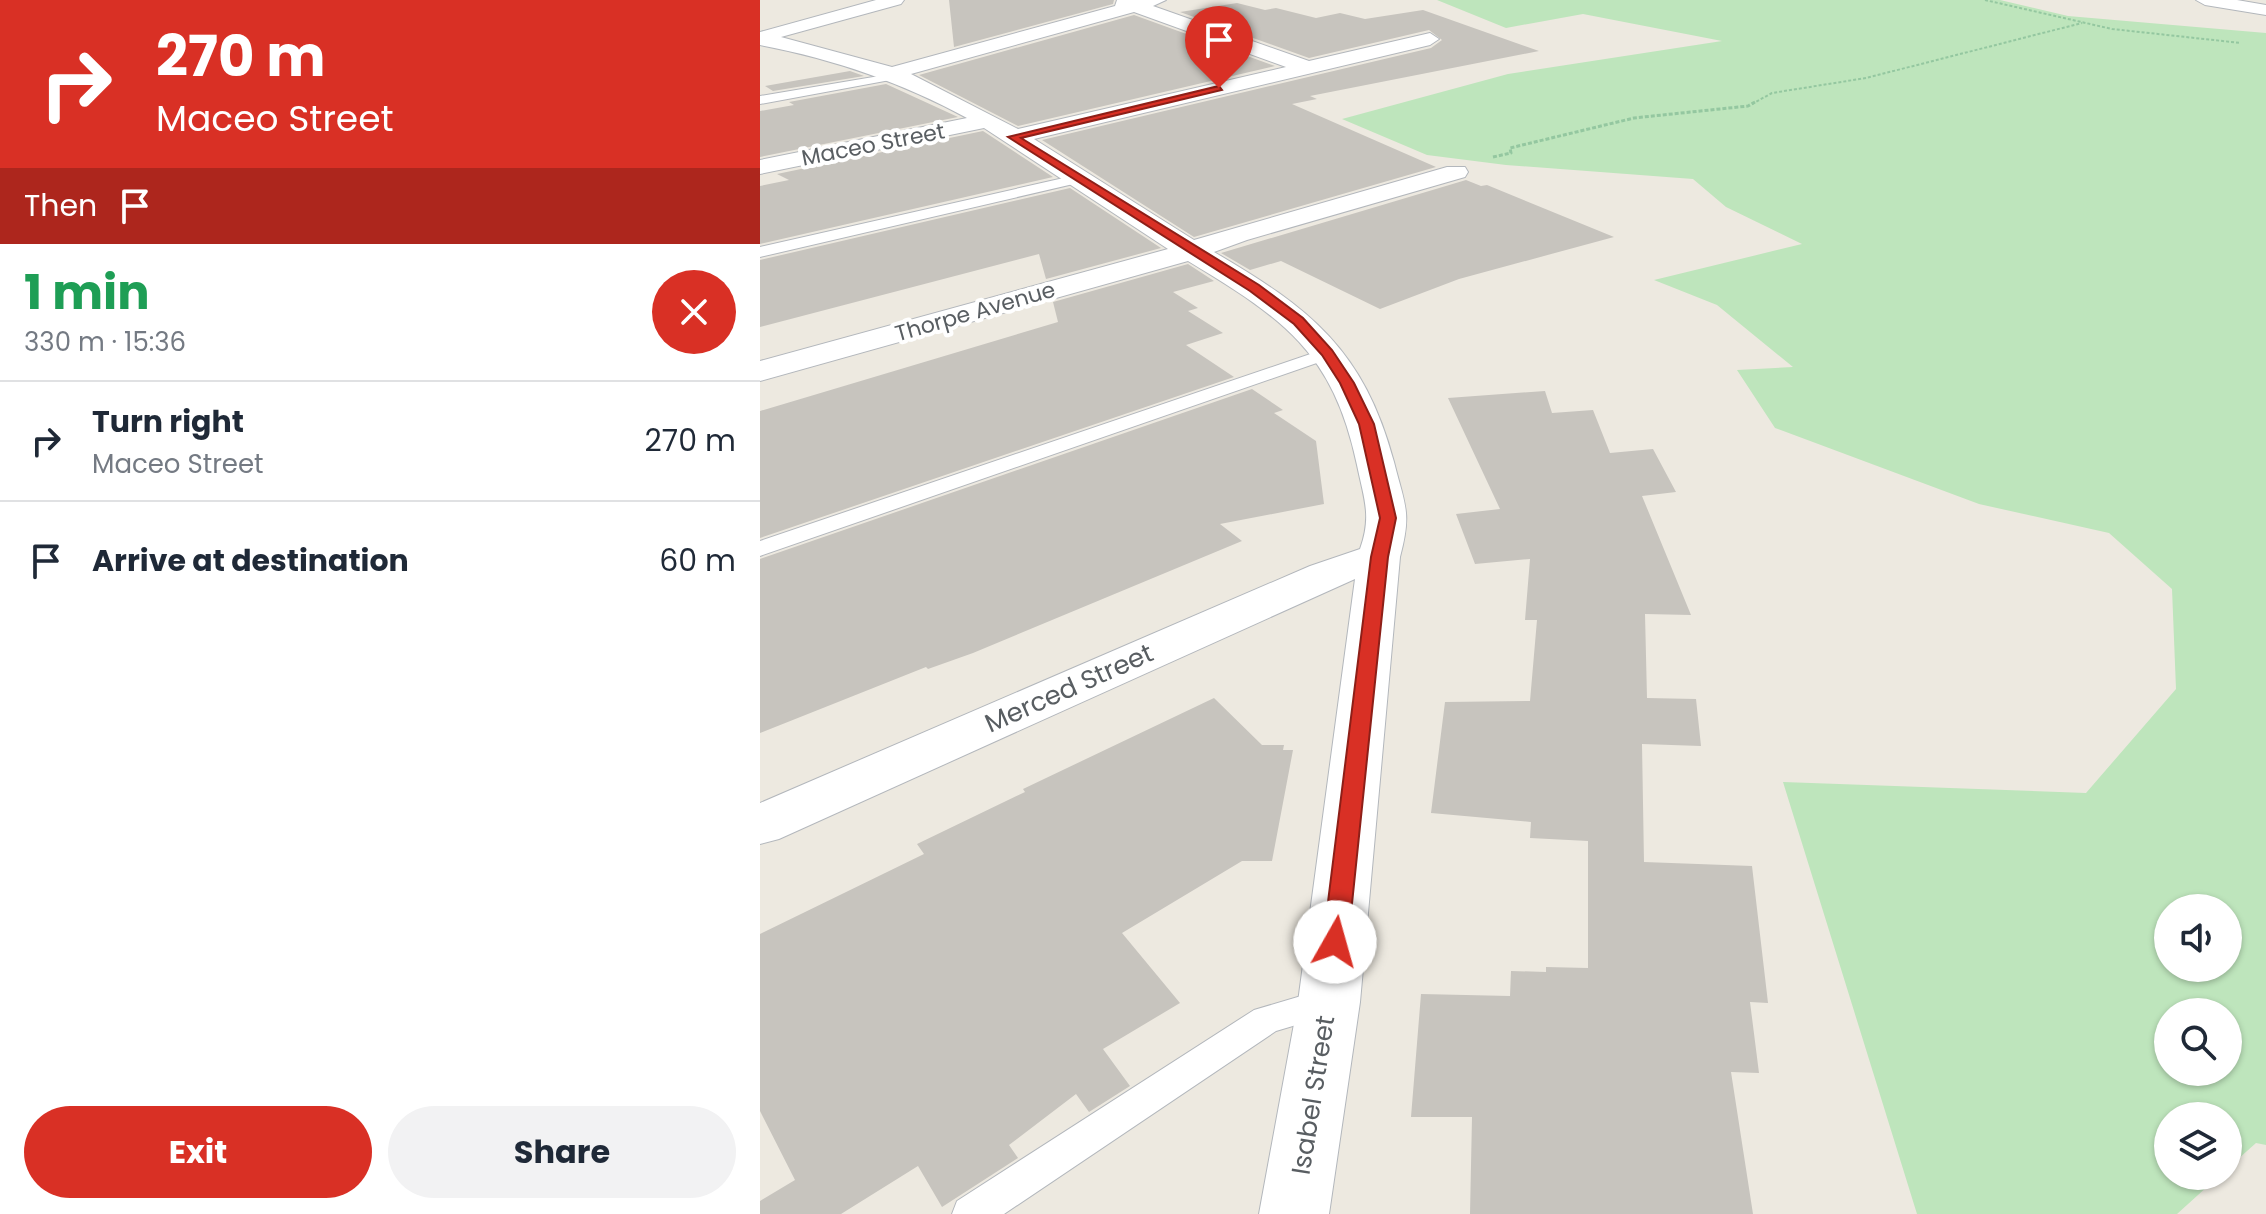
<!DOCTYPE html>
<meta charset="utf-8">
<style>
body{margin:0;font-family:Poppins,sans-serif;background:#f2f2f3;color:#1f2937;height:100vh;display:flex;flex-direction:column;font-size:30px;white-space:nowrap}
*{box-sizing:border-box;margin:0}
p{font-size:26px;color:#747a83}
.icon{flex:none;width:44px;height:44px;fill:none;stroke:currentColor;stroke-width:2;stroke-linecap:round;stroke-linejoin:round}
.map{position:relative;flex:1;overflow:hidden}
.side{display:flex;flex-direction:column;background:#fff;width:760px}
.side>*{flex:none}
.top-card{background:#d93025;color:#fff;overflow:hidden}
.fabs{position:absolute;left:1394px;top:894px;display:grid;gap:16px}
.fabs a{display:grid;place-items:center;width:88px;height:88px;border-radius:50%;background:#fff;box-shadow:0 2px 6px #0004;font-size:40px}
.pin{position:absolute;display:grid;place-items:center;width:68px;height:68px;color:#fff;margin:-82px -34px;border-radius:50% 50% 50% 0;rotate:-45deg;box-shadow:0 0 8px #0007}
.pin .icon{rotate:45deg}
.me{position:absolute;width:88px;margin:-44px;rotate:7deg;stroke-linejoin:round;filter:drop-shadow(0 0 6px #0008)}
.turn{display:flex;align-items:center;gap:28px;height:168px;padding:0 24px;font-size:36px}
.turn .icon{width:104px;height:104px;stroke-width:2.5}
.turn b{display:block;font-size:56px;line-height:68px}
.then{display:flex;align-items:center;height:76px;padding:0 24px;background:#0003;gap:16px;font-size:30px}
.round{display:grid;place-items:center;flex:none;width:84px;height:84px;border-radius:42px;background:#f2f2f3}
.summary{display:flex;align-items:center;justify-content:space-between;height:136px;padding:0 24px}
h1{font-size:48px;font-weight:700;line-height:60px;color:#1e9e55}
.primary-button{display:flex;gap:16px;margin-top:auto;padding:16px 24px}
.primary-button a{flex:1;height:92px;border-radius:48px;background:#d93025;color:#fff;font-size:32px;font-weight:700;line-height:92px;text-align:center}
.primary-button a+a{background:#f2f2f3;color:#1f2937}
ul{padding:0;list-style:none}
li{display:flex;align-items:center;gap:24px;height:120px;padding:0 24px;border-top:2px solid #e0e1e3}
li div{flex:1}
li b{display:block;font-size:30px}
li em{font-style:normal}
main{display:flex;flex:1;min-height:0}
.map>svg:first-child{display:block}
.green{fill:#bee5bc;fill-rule:evenodd}
.building{fill:#c7c4be}
.lines{fill:none;stroke-linecap:round;stroke-linejoin:round}
.lane-casing{stroke:#b3b7bc;stroke-width:2}
.street-casing{stroke:#b3b7bc;stroke-width:2}
.path-far1{stroke:#94c7a0;stroke-width:2;stroke-dasharray:3 2;stroke-linecap:butt}
.path{stroke:#94c7a0;stroke-width:3;stroke-dasharray:4 2;stroke-linecap:butt}
.lane{fill:#fff;fill-rule:evenodd}
.street{fill:#fff;fill-rule:evenodd}
.route{fill:#d93025;stroke:#8d1f18;stroke-width:2}
.labels{text-anchor:middle;stroke-width:8;stroke-linejoin:round;paint-order:stroke}
.far-street-label{font-size:22px;fill:#595e62;stroke:#fff}
.street-label{font-size:26px;fill:#595e62;stroke:#fff}
</style>
<main>
<section class="side">
<div class="top-card">
<div class="turn"><svg class="icon" aria-label="right" viewBox="0 0 24 24"><path d="M7 20v-9h11M14 6l5 5-5 5"/></svg><div><b>270 m</b>Maceo Street</div></div>
<div class="then">Then<svg class="icon" aria-label="arrive" viewBox="0 0 24 24"><path d="M6 21V4h12l-3 4 3 4H6"/></svg></div>
</div>
<div class="summary"><div><h1>1 min</h1><p>330 m · 15:36</p></div><a class="round" style="background:#d93025;color:#fff"><svg class="icon" aria-label="close" viewBox="0 0 24 24"><path d="M6 6l12 12M18 6L6 18"/></svg></a></div>
<ul>
<li><svg class="icon" aria-label="right" viewBox="0 0 24 24"><path d="M7 20v-9h11M14 6l5 5-5 5"/></svg><div><b>Turn right</b><p>Maceo Street</p></div><em>270 m</em></li>
<li><svg class="icon" aria-label="arrive" viewBox="0 0 24 24"><path d="M6 21V4h12l-3 4 3 4H6"/></svg><div><b>Arrive at destination</b></div><em>60 m</em></li>
</ul>
<div class="primary-button"><a>Exit</a><a>Share</a></div>
</section>
<div class="map">
<svg width="1506" height="1214" viewBox="0 0 1506 1214">
<rect width="100%" height="100%" fill="#ede9e0"/>
<path class="green" d="M677 0H1240L1308 16 1506 33V1145L1496 1143 1468 1168V1116H1408V1176H1459L1417 1214H1157L1023 782 1326 793 1416 689 1412 589 1349 533 1219 504 1015 428 977 370 1033 367 957 305 894 280 1042 244 966 207 933 179 746 165 667 155 582 119 748 74 962 41 823 14 746 28ZM1468 908V968H1408V908ZM1468 1012V1072H1408V1012Z"/>
<path class="building" d="M189 0H354L353 4 194 47Z
M477 3 505 10 516 8 556 18 580 13 605 19 663 10 779 51 550 96 557 99 532 104 676 167 434 237 282 140 671 48 682 40 669 30 549 58 420 12Z
M374 15 515 66 258 126 159 75Z
M90 71 104 76 13 91 5 86Z
M126 84 198 117 0 157V111L34 105 29 102Z
M223 131 293 177 0 244V186L29 180 17 174Z
M706 180 721 186 727 185 854 237 699 279 620 309 521 261 490 270 461 253Z
M310 188 401 248 286 279 279 254 0 327V260Z
M428 264 454 281 413 292 438 308 428 311 463 333 426 345 474 377 0 538V411L298 322 293 302Z
M492 389 523 410 514 413 556 441 564 504 460 524 482 541 213 653 168 669 166 667 0 733V559Z
M785 391 792 413 833 410 850 453 893 449 916 492 882 496 931 615 885 614 887 698 936 699 941 746 882 744 884 862 992 866 1008 1003 990 1002 999 1073 971 1072 993 1214H710L712 1117H651L661 994 750 996 751 971 786 972V967L828 968V841L770 838 771 822 671 813 685 702 770 701 777 620H765L770 559 715 564 696 514 740 509 688 398Z
M454 698 502 745H524L523 750H533L512 861H482L362 933 420 1003 343 1049 370 1086 329 1112 316 1094 249 1145 258 1158 182 1207 158 1166 81 1214H0V1201L35 1180 0 1111V934L164 854 157 844 265 792 263 789Z"/>
<g class="lines">
<defs>
<path id="lane" d="M137 73 143 76 141 78 0 104V96Z
M317 175 322 176V182L0 257V247Z
M568 348 577 353 574 357 0 556V541Z
M568 988 580 992 585 1002 580 1012 516 1031 244 1214H192L197 1201 494 1010Z"/>
<path id="street" d="M116 0H144L141 4 21 37 132 67 355 6 357 0H406L393 6 549 61 670 33 679 39 670 45 274 139 434 240 687 167H705L708 172 705 177 487 240 454 252C550 308 604 350 634 462 645 506 652 512 640 557L600 1002 569 1214H499L538 1002 595 579 19 839 0 844V803L550 566 600 549C612 516 604 499 597 465 573 351 522 318 428 261L0 381V361L408 249 224 128 0 174V160L207 118C141 82 74 59 0 45V32ZM374 12 526 67 258 129 151 74Z
M1436 0H1477L1506 5V15L1445 5Z"/>
</defs>
<use href="#lane" class="lane-casing"/>
<use href="#street" class="street-casing"/>
<path class="path-far1" d="M1225 0 1352 29 1481 43
M992 104 1012 93 1106 78 1322 23"/>
<path class="path" d="M733 157 751 153 750 148 874 118 988 106 995 102"/>
<use href="#lane" class="lane"/>
<use href="#street" class="street"/>
</g>
<path class="route" d="M459 86 462 90 261 138 499 285 543 318 572 350 594 383 614 424 636 518 628 557 588 942 584 949 575 952 567 949 563 942 611 557 620 518 599 424 580 383 562 355 534 324 490 291 248 137Z"/>
<g class="labels">
<g class="far-street-label">
<text transform="translate(113 144) rotate(-11)" y="8">Maceo Street</text>
<text transform="translate(215 311) rotate(-16)" y="8">Thorpe Avenue</text>
</g>
<g class="street-label">
<text transform="translate(309 688) rotate(-24)" y="9">Merced Street</text>
<text transform="translate(553 1095) rotate(-81)" y="9">Isabel Street</text>
</g>
</g>
</svg>
<div class="fabs">
<a><svg class="icon" aria-label="sound" viewBox="0 0 24 24"><path d="M4 9h4l5-4v14l-5-4H4zM17 9q2 3 0 6"/></svg></a>
<a><svg class="icon" aria-label="search" viewBox="0 0 24 24"><circle cx="10" cy="10" r="6"/><path d="M15 15l6 6"/></svg></a>
<a><svg class="icon" aria-label="layers" viewBox="0 0 24 24"><path d="M12 4l9 5-9 5-9-5zM3 14l9 5 9-5"/></svg></a>
</div>
<div class="pin" style="left:459px;top:88px;background:#d93025"><svg class="icon" aria-label="arrive" viewBox="0 0 24 24"><path d="M6 21V4h12l-3 4 3 4H6"/></svg></div>
<svg class="me" style="left:575px;top:942px" viewBox="-20 -20 40 40"><circle r="19" fill="#fff"/><path d="M0-13L10 11 0 6-10 11z" fill="#d93025"/></svg>
</div>
</main>
